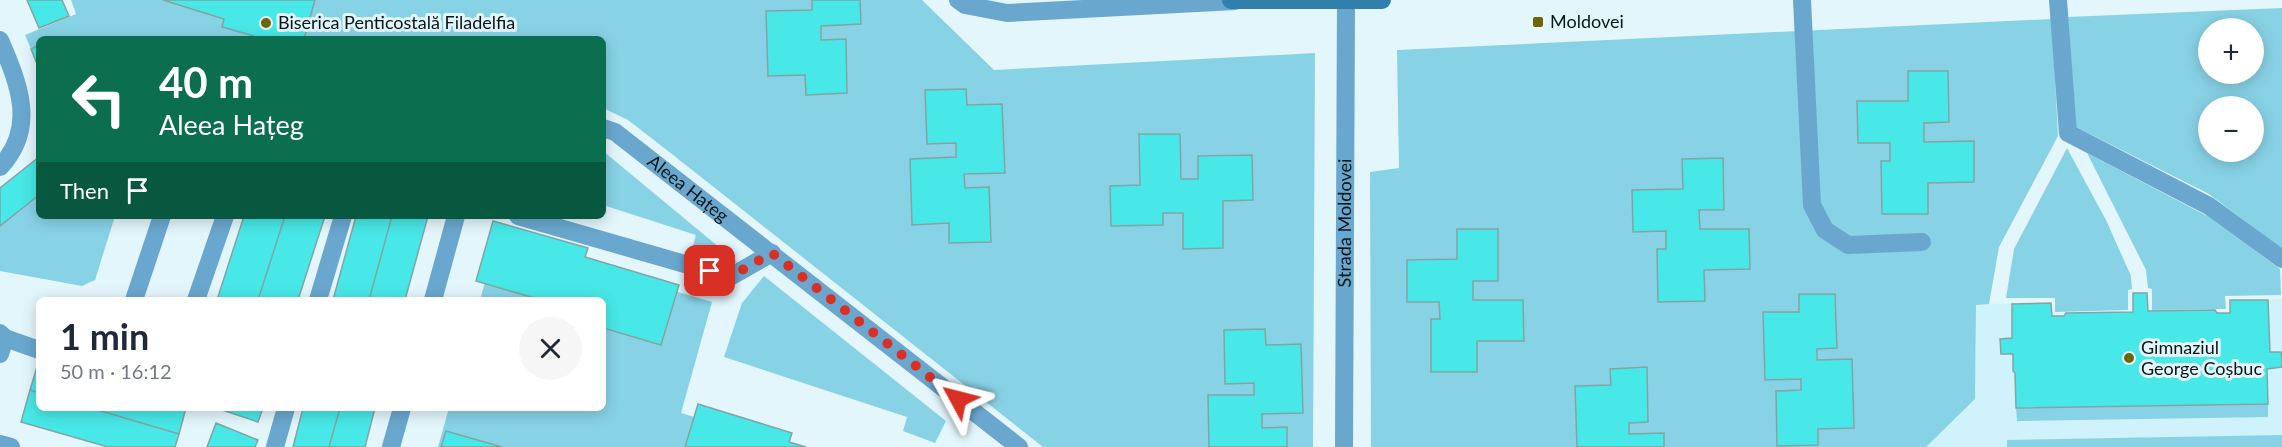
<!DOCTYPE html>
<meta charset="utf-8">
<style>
body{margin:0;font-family:Lato,sans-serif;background:#f6f6f7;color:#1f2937;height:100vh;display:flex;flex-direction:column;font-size:22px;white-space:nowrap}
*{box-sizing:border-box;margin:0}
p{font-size:20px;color:#747a83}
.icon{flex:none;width:33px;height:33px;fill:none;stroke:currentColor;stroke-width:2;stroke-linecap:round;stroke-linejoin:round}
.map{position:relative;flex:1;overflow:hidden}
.drawer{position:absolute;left:36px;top:297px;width:570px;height:114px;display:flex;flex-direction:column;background:#fff;border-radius:9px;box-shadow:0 3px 15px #0003}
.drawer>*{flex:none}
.guide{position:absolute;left:36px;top:36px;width:570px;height:183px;border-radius:9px;box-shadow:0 3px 15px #0003;background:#0b6e4f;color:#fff;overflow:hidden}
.fabs{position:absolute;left:2198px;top:18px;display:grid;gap:12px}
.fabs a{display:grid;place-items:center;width:66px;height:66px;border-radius:50%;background:#fff;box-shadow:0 3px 15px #0003;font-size:30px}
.pin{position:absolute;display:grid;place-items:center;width:51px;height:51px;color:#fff;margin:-26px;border-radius:12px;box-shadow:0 3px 9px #0006}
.me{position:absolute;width:66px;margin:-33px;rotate:308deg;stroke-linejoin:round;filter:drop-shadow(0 0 4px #0008)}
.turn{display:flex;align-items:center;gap:21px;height:126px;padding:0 24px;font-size:27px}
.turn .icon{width:78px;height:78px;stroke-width:2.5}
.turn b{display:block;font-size:42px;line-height:51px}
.then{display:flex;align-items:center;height:57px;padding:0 24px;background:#0003;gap:12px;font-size:22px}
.round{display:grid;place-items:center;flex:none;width:63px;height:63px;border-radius:32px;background:#f6f6f7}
.overview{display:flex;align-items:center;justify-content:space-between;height:102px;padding:0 24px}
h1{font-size:36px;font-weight:700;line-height:45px}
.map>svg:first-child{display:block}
.built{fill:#cff2fc}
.green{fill:#88d2e6;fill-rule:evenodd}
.building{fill:#47e8e7;stroke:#82a5a4;stroke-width:1.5}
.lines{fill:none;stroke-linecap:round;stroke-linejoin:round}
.lane{stroke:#6aa7ce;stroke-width:18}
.street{stroke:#6aa7ce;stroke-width:18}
.secondary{stroke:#317fad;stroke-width:18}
.route{stroke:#d93025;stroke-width:10;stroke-dasharray:0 18}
.poi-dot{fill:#6c6700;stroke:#e2f6fc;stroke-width:2}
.labels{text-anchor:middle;stroke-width:6;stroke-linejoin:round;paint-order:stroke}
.poi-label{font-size:18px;fill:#091619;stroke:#e2f6fc;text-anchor:start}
.street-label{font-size:18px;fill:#091619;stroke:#e2f6fc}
</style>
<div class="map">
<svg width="2282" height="447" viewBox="0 0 2282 447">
<rect width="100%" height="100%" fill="#e2f6fc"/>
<path class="built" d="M2133 293H2147L2148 311 2215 310 2217 313H2230V300L2282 299V447H1926L1975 399 1976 304 2051 303 2052 316H2064L2066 313 2133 312Z"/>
<path class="green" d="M71 0H922L994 70 1315 53 1313 447H1043L668 151 628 120 603 108V39H39V45L31 49 25 35 76 14Z
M2282 8V249L2209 194 2076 127 2068 17ZM2208 28H2253V74H2208ZM2208 106H2253V152H2208Z
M2052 19 2058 136 1999 247 1989 304 1976 305 1975 399 1926 447H1371L1370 172 1399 168 1397 50Z
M2067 148 2106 220 2131 276 2132 289 2128 290V310L2055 312V298H2006L2014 249Z
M603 151 737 262 724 266 690 256 696 235 603 205Z
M2087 153 2209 217 2280 269 2281 295 2225 296 2226 309 2152 310V289L2148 288 2146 270Z
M39 195V216H115L95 280 82 286 0 271V226Z
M497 239 712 302 681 413 794 447H438L449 408H603V300H480Z
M764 276 946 421 935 443 903 431 907 417 724 357 742 303Z
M2266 404H2268V417L2017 421 2016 408Z
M2282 435V447H2007V440Z"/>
<path class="building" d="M27 0H62L69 16 39 28Z
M163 0H315L304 39H254V36L222 27 224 19Z
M812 0H860L861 24 821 26V40L846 39 847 93 806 95 805 75 768 76 766 11 812 10Z
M39 45V69L31 49Z
M1908 71H1948L1949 122 1924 123V142L1974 141V182L1928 183V214H1882L1881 161H1890V143H1858L1857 101H1908Z
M966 89 967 105 1002 104 1005 173 964 174 965 188 989 187 991 242 949 243V223L912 225 910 159 956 157V143L927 144 925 90Z
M1139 134H1180L1181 179H1198V156L1252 155 1253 200 1223 201V248L1183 249V213H1163V225L1111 226 1110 186 1140 185Z
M39 157V195L0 226V188Z
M1723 158 1724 210H1699L1700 229H1749L1750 269 1704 270 1705 301 1658 302 1657 249H1666V231L1633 232 1632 190 1683 189 1682 159Z
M244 216H285L258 300H217Z
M285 216H325L298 300H258Z
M356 216H392L369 300H333Z
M392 216H428L405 300H369Z
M493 221 588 248 585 257 679 285 661 345 603 328V300H541L476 281Z
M1457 229H1498V281H1473V300H1523L1524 341H1477V372H1431V319H1440L1439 302H1407V260L1457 259Z
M2133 293H2147L2148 311 2215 310 2217 313H2230V300H2268L2270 352H2281L2282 359V367L2267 369 2268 404 2016 408 2015 373 2013 371V354H2001L2000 339 2012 338V304L2051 303 2052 316H2064L2066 313 2133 312Z
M1799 294H1835L1837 348 1817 349V360L1852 359 1854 428 1818 429V445L1777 446 1776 391 1801 390V379L1765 380 1763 312H1799Z
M1265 329 1266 345 1301 344 1303 413 1262 414V428L1287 427V447H1209L1208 395H1254V383L1225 384 1224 330Z
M39 360V393L30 390Z
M1647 367 1648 422 1629 423V434L1664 433V447H1577L1575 386 1611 385 1610 369Z
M30 390 39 393V408H91L179 434 175 447H108L21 422Z
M698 404 792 433 789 442 806 447H685Z
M91 408H186L179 434Z
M222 408H263L258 422 222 410Z
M303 408H340L329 447H293Z
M340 408H375L365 447H329Z
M216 423 258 440 255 447H207Z
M446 431 502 447H441Z"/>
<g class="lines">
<path class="lane" d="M1802 0 1812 205 1825 230 1848 245 1922 242
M2058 0 2068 133 2209 206 2282 259
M518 216 730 277 772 253
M134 300 162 216
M196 300 225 216
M318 300 343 216
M433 300 456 216
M0 354 5 338 39 350
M0 444 11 447
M275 447 286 408
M391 447 402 408"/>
<g class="street">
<path d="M958 0 965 5 1007 13 1235 1"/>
<path d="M0 40C19 84 37 128 0 167"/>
<path id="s1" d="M603 128 615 132 1019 447"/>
<path d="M0 333 5 338"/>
<path id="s2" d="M1344 447 1346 1"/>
</g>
<path class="secondary" d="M1231 0H1382"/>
</g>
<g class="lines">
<path class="route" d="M710 271 730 277 772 253 958 399"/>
</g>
<g class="poi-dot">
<rect x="1532" y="16" width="12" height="12" rx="3"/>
<circle cx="266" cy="23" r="6"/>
<circle cx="2129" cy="358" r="6"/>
</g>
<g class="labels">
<g class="poi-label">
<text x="1550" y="28">Moldovei</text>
<text x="278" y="29">Biserica Penticostală Filadelfia</text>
<text x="2141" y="354">Gimnaziul<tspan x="2141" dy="21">George Coșbuc</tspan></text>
</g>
<g class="street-label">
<text dy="6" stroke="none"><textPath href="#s1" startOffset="105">Aleea Hațeg</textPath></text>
<text dy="6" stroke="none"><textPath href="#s2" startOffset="224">Strada Moldovei</textPath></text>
</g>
</g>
</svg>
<div class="fabs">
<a>+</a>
<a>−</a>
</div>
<div class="pin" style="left:710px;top:271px;background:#d93025"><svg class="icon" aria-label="arrive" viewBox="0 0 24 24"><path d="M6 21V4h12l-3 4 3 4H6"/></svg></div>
<svg class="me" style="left:958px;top:399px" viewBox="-20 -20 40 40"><path d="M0-17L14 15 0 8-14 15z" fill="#d93025" stroke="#fff" stroke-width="4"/></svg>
<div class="guide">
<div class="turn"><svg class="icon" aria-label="left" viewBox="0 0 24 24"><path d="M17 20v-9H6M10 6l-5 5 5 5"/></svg><div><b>40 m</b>Aleea Hațeg</div></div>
<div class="then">Then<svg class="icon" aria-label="arrive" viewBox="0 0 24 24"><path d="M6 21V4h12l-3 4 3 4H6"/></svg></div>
</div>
<section class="drawer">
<div class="overview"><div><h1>1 min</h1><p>50 m · 16:12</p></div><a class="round"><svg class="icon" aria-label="close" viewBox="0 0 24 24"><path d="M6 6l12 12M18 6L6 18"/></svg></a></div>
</section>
</div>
